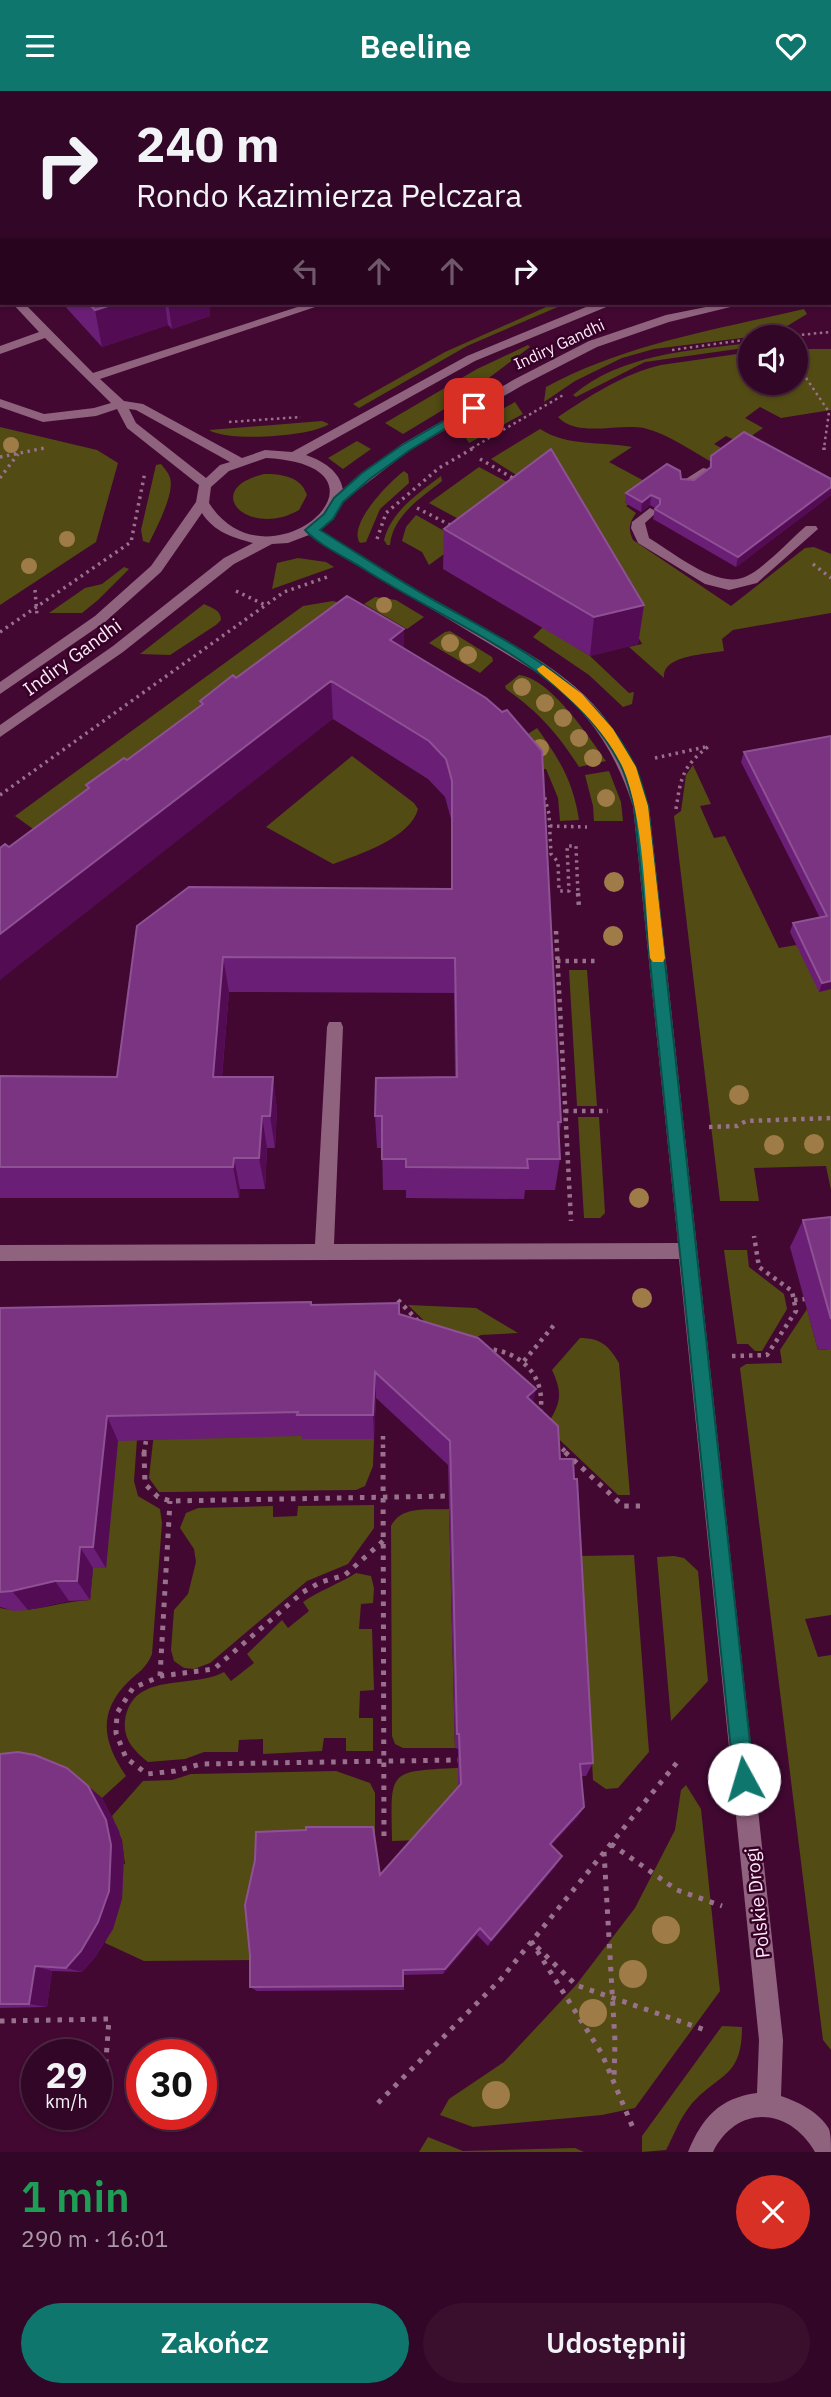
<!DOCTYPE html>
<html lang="pl">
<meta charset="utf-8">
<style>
body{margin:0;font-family:"IBM Plex Sans",sans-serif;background:#3a0f2e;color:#f1f3f6;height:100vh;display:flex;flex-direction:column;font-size:26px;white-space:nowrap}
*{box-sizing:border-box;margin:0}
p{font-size:23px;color:#a899a7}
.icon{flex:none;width:38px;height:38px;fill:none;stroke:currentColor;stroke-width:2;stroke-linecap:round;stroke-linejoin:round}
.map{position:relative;height:2061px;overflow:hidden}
.details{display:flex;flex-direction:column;background:#320626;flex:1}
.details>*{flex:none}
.hud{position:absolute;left:0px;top:0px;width:831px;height:214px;box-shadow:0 2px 5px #0004,0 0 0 2px #4d2743;background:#320626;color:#f1f3f6;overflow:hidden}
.tools{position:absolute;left:738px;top:234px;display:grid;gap:14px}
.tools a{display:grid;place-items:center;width:70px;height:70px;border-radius:50%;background:#320626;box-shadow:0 2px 5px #0004,0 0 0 2px #4d2743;font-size:35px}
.speed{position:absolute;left:21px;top:1948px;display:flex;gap:14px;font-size:35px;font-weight:700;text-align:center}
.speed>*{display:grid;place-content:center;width:91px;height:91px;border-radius:50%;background:#320626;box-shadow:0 2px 5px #0004,0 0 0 2px #4d2743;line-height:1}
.speed small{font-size:18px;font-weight:400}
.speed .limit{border:10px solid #d22;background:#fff;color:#111}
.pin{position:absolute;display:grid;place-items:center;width:60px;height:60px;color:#fff;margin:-30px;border-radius:14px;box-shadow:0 4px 10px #0006}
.me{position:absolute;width:77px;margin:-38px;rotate:354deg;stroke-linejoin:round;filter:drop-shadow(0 0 5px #0008)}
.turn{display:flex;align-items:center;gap:24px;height:147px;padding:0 21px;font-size:32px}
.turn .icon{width:91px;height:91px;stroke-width:2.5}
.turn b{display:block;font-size:49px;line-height:60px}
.lanes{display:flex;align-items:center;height:66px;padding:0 21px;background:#0003;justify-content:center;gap:35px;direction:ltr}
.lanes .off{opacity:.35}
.round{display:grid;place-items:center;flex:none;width:74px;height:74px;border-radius:37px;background:#3a0f2e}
.headline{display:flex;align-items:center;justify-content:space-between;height:119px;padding:0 21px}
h1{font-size:42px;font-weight:600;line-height:52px;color:#1e9e55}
.action{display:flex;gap:14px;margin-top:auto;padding:14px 21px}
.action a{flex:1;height:80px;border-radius:42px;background:#0f766e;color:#fff;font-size:28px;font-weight:600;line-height:80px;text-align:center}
.action a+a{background:#3a0f2e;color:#f1f3f6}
header{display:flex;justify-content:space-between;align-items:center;height:91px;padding:0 21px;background:#0f766e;color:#fff;font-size:32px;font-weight:600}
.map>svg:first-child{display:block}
.green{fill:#524b13}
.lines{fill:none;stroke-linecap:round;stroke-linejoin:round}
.path-far3{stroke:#98728c;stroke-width:2.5;stroke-dasharray:2.5 3.5;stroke-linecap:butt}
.path-far2{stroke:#98728c;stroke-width:3.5;stroke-dasharray:2.5 4.5;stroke-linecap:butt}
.path-far1{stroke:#98728c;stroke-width:4.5;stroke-dasharray:3.5 5;stroke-linecap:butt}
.path{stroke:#98728c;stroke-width:5;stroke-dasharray:4.5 7;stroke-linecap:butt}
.minor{fill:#8f627e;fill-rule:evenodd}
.major{fill:#fa9dd8;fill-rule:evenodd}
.tree{fill:#9e7b47}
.wall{fill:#6a1e75}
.shaded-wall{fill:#530c54}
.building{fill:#7a3482;stroke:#8e5194;stroke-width:2}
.route{fill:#0f766e;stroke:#0a4d48;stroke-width:2}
.slow{fill:#f59e0b}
.labels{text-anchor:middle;stroke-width:5;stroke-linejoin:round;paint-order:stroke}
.far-street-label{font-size:16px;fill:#fbebf4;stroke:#370028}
.street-label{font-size:19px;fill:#fbebf4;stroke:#370028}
</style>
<header><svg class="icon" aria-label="menu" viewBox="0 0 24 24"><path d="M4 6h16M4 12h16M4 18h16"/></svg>Beeline<svg class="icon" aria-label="heart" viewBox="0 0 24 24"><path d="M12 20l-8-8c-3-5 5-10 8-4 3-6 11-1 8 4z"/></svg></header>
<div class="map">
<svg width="831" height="2061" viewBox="0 0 831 2061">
<rect width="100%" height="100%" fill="#420832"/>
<path class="green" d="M555 212H567L467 255 359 317 353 313 445 261Z
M804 218 807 223 774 243 654 258 622 267 575 290 544 311 546 296C625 253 718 238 804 218Z
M751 252V256L645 271 576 306 573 304C621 263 691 259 751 252Z
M528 254 530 256 461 308 403 343 385 332 477 278Z
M796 258H831V319L781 327 760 316 745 327 763 337 741 352 726 345 714 353 728 361 713 372C692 360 668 343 644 337 618 332 577 347 558 326 588 306 625 282 661 274L751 261V292H796Z
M515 311 523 323 469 352 464 344 465 339Z
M322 330 329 333C310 346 228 351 209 339Z
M0 336 97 359 118 372 96 451 0 514Z
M540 338C568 356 600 350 632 356L609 371 648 392 646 400 626 415 636 422C629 432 628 438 633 449L731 515 805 457 814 456 831 463V522L733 539 722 548 724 560C708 563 661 564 664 587L629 556 642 553 549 384 534 395 491 368Z
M357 350 371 358 343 378 328 367Z
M161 373C164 377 169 382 170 387 175 402 156 438 149 452L143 450 141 439 156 374Z
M479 376 526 401 477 438 429 412Z
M404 380 408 383 409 392 380 418 366 451 360 452C347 434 389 391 404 380Z
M264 383C281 383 301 385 307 404L299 419C249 448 199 399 264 383Z
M441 385 442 390C421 407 393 424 390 454H387L384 449C392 419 418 403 441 385Z
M416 424 462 450 429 474 422 461 402 450 406 436Z
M298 467 326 471 334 476 272 498 277 472Z
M124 476 129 478 98 509 82 522H49L85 497 102 493Z
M375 506 396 509 424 526 407 538 364 513Z
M333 510 343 513 50 750 15 725 303 515Z
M204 513C212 517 221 519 221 529L216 534 170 564 140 563Z
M543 536 590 565 629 602 634 601 632 613 623 616 589 584 533 546Z
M450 540 492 566 493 570 480 582 429 552 445 541Z
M519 584C550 587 589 646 606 670L579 676C559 644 538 620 506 598L505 595Z
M537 637C560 669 573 690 579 729L560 730 558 707 546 678H521L505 658Z
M352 665 414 712 418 718C411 747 358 764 333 773L266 736Z
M693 674 711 713 700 715 714 747 725 745 779 857 796 854 831 898V1099L826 1075 754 1077 759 1110H720L674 725 681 720 686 684Z
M609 680 621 711 623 730H594L593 715 585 684Z
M569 879H587L597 1015H577Z
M578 1026H599L605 1122 600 1127H584Z
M724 1159H747L749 1176 784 1203 787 1218 762 1260H755L748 1253H737Z
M408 1214 476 1217 518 1242 481 1244 453 1258Z
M807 1218 818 1259 831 1258V1524L805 1528 818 1566 831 1564V1959L823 1949 740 1277 746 1273 782 1272 780 1259Z
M580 1247C601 1247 609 1255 619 1272L630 1404H618L546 1336C560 1312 564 1305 552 1279Z
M303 1339 302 1348H374L373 1375 365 1395 356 1399 169 1401H159L149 1387 154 1341C207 1351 250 1345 303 1339Z
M137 1348 134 1390 138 1405 160 1418 162 1432 152 1563C146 1578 138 1581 128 1591 97 1622 103 1651 126 1685L102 1707 81 1690 0 1680V1517C32 1524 59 1510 90 1509L93 1477H105L107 1349Z
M374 1414V1437L348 1473 307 1490 210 1572 194 1578 184 1577 174 1570 171 1559 174 1519 188 1503 196 1471 194 1458 180 1437 186 1422 198 1417 273 1415V1426L297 1425 298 1415Z
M449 1418 455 1657H403L395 1653 392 1645 391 1435C401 1414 429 1419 449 1418Z
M634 1464 649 1661 618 1697 606 1698 593 1689 581 1465Z
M674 1465 684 1467 698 1480 708 1590 671 1630 657 1466Z
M356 1482 371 1485 374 1497 373 1512 361 1513 359 1538H372L374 1599 360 1600 359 1627H373V1660H346V1647H324L322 1660 263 1663V1648L239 1649 238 1661H204L185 1668 148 1671C134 1660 123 1648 125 1630 132 1579 191 1599 224 1581L231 1590 254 1572 247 1563 282 1529 288 1537 309 1520 303 1511C320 1499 339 1493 356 1482Z
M458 1677 459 1706 421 1749 392 1750C391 1680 386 1680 458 1677Z
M336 1680 370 1692 375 1702V1747H311L258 1869 144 1870 105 1852 119 1817 115 1774 125 1773 122 1749 112 1725 143 1690 172 1689 191 1683Z
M686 1694 701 1718 720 1900 635 2017 602 2024 473 2036 440 2024 449 2008 504 1971 576 1894 635 1817 675 1739 681 1699Z
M722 1935 742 1936C742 1989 717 1982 690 2015 679 2029 674 2044 666 2059L642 2061V2045Z
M428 2046 463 2060 575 2057 584 2061H419Z"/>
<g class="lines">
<path class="path-far3" d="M513 0 515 2
M570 0 572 2
M798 0 801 2
M558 2 564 0
M829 212 831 214
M766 247 831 241
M672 259 751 248
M796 272 829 321 824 357
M229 331 301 326
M472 357 565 303"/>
<path class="path-far2" d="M824 359V356
M0 366 45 357
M480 368 516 389
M0 387 18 363
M417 417 454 436
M377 448 386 422 439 377 475 356
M813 473 831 487
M35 499 37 524
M236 500 265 514
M0 541 131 451 145 381
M655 667 705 656
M541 693 549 723 551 763 558 771 559 800H569L567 755H576L578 804
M0 704 284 501 330 485
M676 718C681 686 682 676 709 655
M550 735 587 736"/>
<path class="path-far1" d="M578 802 579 817
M556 840 571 1130
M557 870H596
M565 1020H608
M709 1036 737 1035 746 1030 831 1027
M398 1209 419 1231
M794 1209 805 1208
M485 1258C521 1259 547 1286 540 1322
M732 1265 767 1264 796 1220 792 1200 759 1176 754 1145
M524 1270 554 1234
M383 1345V1362
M556 1352 567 1362
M144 1362 147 1343"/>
<path class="path" d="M144 1361 145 1393 158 1406 170 1410 450 1405
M383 1361 384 1749
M565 1361 623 1415H640
M383 1450 345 1484 321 1491 303 1501 214 1578 161 1585 133 1597 117 1622 116 1642 126 1667 147 1683 175 1680 201 1673 458 1669
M160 1585 170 1410
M611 1753 677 1799 722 1815
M604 1761 615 1951 614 1988
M531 1850 602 1963 633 2037
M537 1856 576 1894 705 1939
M0 1930 109 1928 103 2010
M378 2012 501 1888 679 1669"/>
<path class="minor" d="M15 0H28L14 2Z
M0 6H2L0 13Z
M830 157H831V163H830Z
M0 190H2V198H0Z
M12 212H24L93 282 310 212H327L100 288 124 310 143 313 242 367 265 359 292 361 467 265 586 216 599 212H616L475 270 306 364C323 370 340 380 343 399L402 353 515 288 589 250 666 224 726 212H747L669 231 597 256 523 294 410 359 341 412 329 431 320 439C367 470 416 499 466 527 510 552 558 575 593 613 620 642 636 678 649 715L783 1949 781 2005C799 2011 820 2022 829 2038 831 2044 831 2054 831 2061H815C789 2016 737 2013 713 2061H688C702 2027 719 2007 757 2002L759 1949 679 1168 0 1170V1154L315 1153 327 936 329 931H341L343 936 334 1153 678 1152 633 715C616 662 590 622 546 587L309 444 288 452 272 453 234 473 123 561 0 646V634L113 555 224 467 253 452C232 446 214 441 202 422L161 481 105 531 0 603V591L95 525 151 475 196 411 199 394 127 337 117 318 96 325 43 331 0 316V308L44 323 94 317 111 312 45 247 0 263V255L39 241ZM129 318 136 319 230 371 220 374 206 387 136 332ZM266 367C413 375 268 505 209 412L211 396 229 380Z
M703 377 708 378V384L691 397H681V391Z
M650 417 657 421 645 432 649 447C673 461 718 500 747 485 763 478 791 448 806 435H816L818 438 757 492 729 499 705 493 638 452 631 437 632 431Z"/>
<path class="major" d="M648 0H660L661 2H649Z
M730 0H742L743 2H731Z
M830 72H831V79H830Z
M830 140H831V147H830Z"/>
</g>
<g class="tree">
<circle cx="11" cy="354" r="8"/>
<circle cx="67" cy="448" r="8"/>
<circle cx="29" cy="475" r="8"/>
<circle cx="384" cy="514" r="8"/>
<circle cx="450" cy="552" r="9"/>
<circle cx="468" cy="564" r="9"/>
<circle cx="522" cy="596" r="9"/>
<circle cx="545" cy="612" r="9"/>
<circle cx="563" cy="627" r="9"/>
<circle cx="579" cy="647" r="9"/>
<circle cx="540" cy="657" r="9"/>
<circle cx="593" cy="667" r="9"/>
<circle cx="606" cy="707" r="9"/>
<circle cx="614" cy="791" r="10"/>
<circle cx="613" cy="845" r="10"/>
<circle cx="739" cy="1004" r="10"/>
<circle cx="814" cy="1053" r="10"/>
<circle cx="774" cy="1054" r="10"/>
<circle cx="639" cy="1107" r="10"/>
<circle cx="642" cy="1207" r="10"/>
<circle cx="666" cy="1839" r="14"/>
<circle cx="633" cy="1883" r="14"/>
<circle cx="593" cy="1922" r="14"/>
<circle cx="496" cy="2004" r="14"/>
</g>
<path class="wall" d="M62 212H209L210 225 172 238 168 234 102 256Z
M711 365 831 388V404L736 476 653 428 655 417 650 414 641 421 625 412 626 402 681 388 694 389 709 378Z
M444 438 644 514 638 553 590 565 443 478Z
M404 557 486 607 561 1031 559 1046 560 1068 555 1099H525L524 1108 406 1107V1099H383L382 1057H377L375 1025 455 986 454 902 229 901 222 986H273L277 1019 275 1057H267L265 1098H240L239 1107H0V985L117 986 137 835 451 798V728L445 706 428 688 333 628 9 756 87 698 86 694 127 669 200 615V610L236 587Z
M831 645V898L819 901 790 841 793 832 820 827 741 671 744 661Z
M831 1126V1258L818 1259 790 1156 803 1129Z
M311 1214 399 1223 533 1312 560 1368 593 1672 586 1685H581L584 1716 577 1727 551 1754 556 1775 488 1855 477 1844 443 1883 404 1884V1899L257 1900 250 1896 380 1784 458 1696V1658L455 1657 448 1374 376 1307 374 1348H302L301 1345 118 1350 106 1477H93L90 1509 69 1510 28 1519 14 1520 0 1516V1217Z
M0 1663 88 1695 102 1707 119 1740 124 1764 122 1808 113 1838 96 1865 82 1881 52 1880 47 1916 0 1917Z"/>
<path class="shaded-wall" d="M0 121H2V160L0 161Z
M118 212H165L168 234 102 256 95 219Z
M168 212H209L210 225 172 238Z
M831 396V404L736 476 738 466Z
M651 404 650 414 641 421 642 411Z
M644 514 638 553 590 565 594 526Z
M404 538V577L390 549Z
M331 590 333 628 0 889V843Z
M223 866 229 901 219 1019 213 986Z
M831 890V898L819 901 822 892Z
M273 986 277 1019 275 1057 270 1025Z
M262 1025 267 1057 265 1098 259 1067Z
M234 1067 240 1098 239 1107 233 1076Z
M375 1281 376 1307 374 1348 373 1324Z
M536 1298 531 1323 527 1306Z
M107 1325 118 1350 106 1477 93 1456Z
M80 1456 93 1477 90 1509 77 1490Z
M55 1490 69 1510 28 1519 12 1500Z
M88 1695 102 1707 119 1740 124 1764 122 1808 113 1838 96 1865 82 1881 66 1877Z
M584 1716 577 1727 544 1763 550 1753Z
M562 1765 556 1775 488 1855 491 1849Z
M480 1837 477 1844 443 1883 445 1878Z
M35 1875 52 1880 47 1916 29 1913Z"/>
<path class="building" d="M180 0H489L491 2H182Z
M2 82V121H0V83Z
M88 212H118L95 219Z
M744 341 831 388V396L738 466 655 418 660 413V408L651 404 642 411 626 402 667 373 680 380 681 388 694 389 711 376V365Z
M551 358 644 514 594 526 444 438Z
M347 505 404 538 390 549 486 607 502 621 507 619 542 660 561 1031H558L560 1068H527L528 1077 406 1076V1068H382V1025H375L376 987 457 986 455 867 223 866 213 986H273L270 1025H262L259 1067H234L233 1076H0V985L117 986 137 835 189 796 452 798V690L446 668 429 650 331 590 0 843V757L5 753 9 756 89 697 86 694 124 667 127 669 203 613 200 610 233 584 236 587Z
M831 645V890L822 892 793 832 827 825 744 661Z
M831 1126V1228L803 1129Z
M311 1211V1214L399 1212V1223L478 1247 536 1298 527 1306 558 1335 560 1368H573L574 1388H577L593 1672 580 1673 584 1716 550 1753 562 1765 491 1849 480 1837 445 1878 403 1879V1895L250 1896V1864L245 1814 255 1769 256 1741 306 1739V1736H373L380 1784 461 1693 459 1643H457L450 1350 375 1281 373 1324H297L298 1321 107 1325 93 1456H80L77 1490H55L12 1500 0 1501V1217Z
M18 1661 35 1664 67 1677 88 1695 106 1729 111 1754 109 1800 98 1831 81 1860 66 1877 35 1875 29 1913H0V1663Z"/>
<path class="route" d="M470 315 479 317 410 359 371 387 343 411 333 428 320 439C359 463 397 489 437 511 513 554 595 592 635 675 641 687 644 702 648 715L754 1688 751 1695 744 1698 737 1695 734 1688 634 715C630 702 627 687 621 675 572 577 455 536 367 480 348 467 321 456 305 439L324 423 334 407 362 382 402 354Z"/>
<path class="slow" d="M543 574 582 603 613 638 636 676 648 715 665 867 663 871H653L650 867C645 812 644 726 623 677 605 638 571 608 539 581L537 578Z"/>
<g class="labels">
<g class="far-street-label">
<text transform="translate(559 253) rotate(-25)" y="6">Indiry Gandhi</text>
</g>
<g class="street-label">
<text transform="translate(72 566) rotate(-36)" y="7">Indiry Gandhi</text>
<text transform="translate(757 1812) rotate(-96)" y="7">Polskie Drogi</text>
</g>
</g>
</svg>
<div class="tools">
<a><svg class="icon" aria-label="sound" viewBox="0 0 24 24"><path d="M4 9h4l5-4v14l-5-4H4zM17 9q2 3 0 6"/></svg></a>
</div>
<div class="speed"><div>29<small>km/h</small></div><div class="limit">30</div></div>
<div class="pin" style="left:474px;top:317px;background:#d93025"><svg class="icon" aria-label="arrive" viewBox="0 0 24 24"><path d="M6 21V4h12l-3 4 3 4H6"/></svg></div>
<svg class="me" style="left:744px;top:1688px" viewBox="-20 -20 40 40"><circle r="19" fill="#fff"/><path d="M0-13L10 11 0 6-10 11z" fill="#0f766e"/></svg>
<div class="hud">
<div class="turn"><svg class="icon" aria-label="right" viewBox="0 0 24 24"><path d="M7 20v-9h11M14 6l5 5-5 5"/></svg><div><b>240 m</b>Rondo Kazimierza Pelczara</div></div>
<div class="lanes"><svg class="icon off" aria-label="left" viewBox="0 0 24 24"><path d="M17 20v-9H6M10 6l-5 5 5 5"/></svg><svg class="icon off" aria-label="ahead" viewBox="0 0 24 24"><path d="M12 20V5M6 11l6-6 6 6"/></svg><svg class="icon off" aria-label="ahead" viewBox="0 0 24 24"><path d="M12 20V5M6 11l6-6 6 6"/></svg><svg class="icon" aria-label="right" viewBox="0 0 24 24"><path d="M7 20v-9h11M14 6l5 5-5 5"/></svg></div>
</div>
</div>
<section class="details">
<div class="headline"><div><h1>1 min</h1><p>290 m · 16:01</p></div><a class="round" style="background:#d93025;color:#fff"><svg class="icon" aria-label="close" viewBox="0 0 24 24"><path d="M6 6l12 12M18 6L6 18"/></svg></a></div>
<div class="action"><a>Zakończ</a><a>Udostępnij</a></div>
</section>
